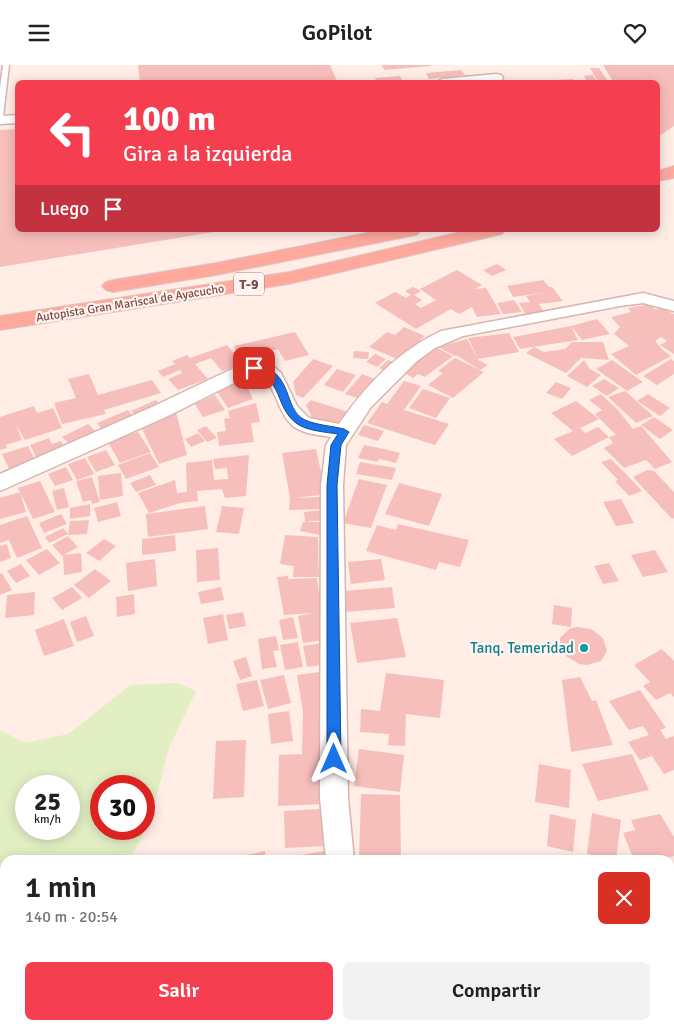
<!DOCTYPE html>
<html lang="es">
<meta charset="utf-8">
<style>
body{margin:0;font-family:Signika,sans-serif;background:#f2f2f2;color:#222;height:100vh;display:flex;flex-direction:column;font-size:19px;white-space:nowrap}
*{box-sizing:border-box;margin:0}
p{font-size:16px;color:#767676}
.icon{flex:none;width:28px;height:28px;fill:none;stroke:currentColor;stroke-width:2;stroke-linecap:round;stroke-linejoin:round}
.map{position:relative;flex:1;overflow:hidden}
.sheet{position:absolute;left:0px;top:790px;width:675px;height:175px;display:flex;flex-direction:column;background:#fff;border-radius:15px 15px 0 0;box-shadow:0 2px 12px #0003}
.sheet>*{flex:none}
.banner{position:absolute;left:15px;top:15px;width:645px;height:152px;border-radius:8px;box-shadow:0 2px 12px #0003;background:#f53f51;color:#fff;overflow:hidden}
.speed{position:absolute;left:15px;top:710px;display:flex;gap:10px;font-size:25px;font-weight:700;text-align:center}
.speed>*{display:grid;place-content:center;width:65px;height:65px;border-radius:50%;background:#fff;box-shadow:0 2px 12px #0003;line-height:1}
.speed small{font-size:12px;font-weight:400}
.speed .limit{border:8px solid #d22;background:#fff;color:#111}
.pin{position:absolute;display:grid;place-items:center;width:42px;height:42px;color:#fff;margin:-21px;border-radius:10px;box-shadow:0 2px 8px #0006}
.me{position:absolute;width:55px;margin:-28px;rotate:0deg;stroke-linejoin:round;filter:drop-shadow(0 0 4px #0008)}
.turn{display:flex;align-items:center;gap:18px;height:105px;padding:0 25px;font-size:22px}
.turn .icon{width:65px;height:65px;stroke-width:2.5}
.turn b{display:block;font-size:35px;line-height:42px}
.then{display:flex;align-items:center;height:48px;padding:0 25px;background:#0003;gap:10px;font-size:19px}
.round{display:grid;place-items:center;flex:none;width:52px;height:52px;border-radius:8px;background:#f2f2f2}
.summary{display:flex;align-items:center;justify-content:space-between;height:85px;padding:0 25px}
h1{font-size:30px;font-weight:600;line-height:38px}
.button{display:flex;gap:10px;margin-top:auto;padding:10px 25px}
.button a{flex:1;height:58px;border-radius:8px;background:#f53f51;color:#fff;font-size:20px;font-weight:600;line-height:58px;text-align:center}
.button a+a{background:#f2f2f2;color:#222}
header{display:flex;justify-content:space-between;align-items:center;height:65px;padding:0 25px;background:#fff;font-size:22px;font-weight:600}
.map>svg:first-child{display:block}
.green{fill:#e2efc3;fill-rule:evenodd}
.building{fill:#f7bfbb}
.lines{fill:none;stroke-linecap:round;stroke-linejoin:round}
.service-casing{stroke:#d7b5b0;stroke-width:3}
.minor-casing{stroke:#d7b5b0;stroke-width:3}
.trunk-casing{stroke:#dacccb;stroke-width:2}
.service{fill:#fff;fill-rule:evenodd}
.minor{fill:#fff;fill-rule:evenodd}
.trunk{fill:#ffa99d;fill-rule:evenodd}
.route{fill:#1a73e8;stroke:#114b97}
.culture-dot{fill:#0f9aa8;stroke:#fff4ef;stroke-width:2}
.labels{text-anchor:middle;stroke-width:4.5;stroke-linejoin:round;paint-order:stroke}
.far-street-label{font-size:12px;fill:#7c4947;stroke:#fff4ef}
.shield{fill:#fff4ef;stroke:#a37c79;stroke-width:1}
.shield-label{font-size:14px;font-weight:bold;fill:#7c4947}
.culture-label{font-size:15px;fill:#0d838f;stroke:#fff4ef;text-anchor:end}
</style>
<header><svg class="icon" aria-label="menu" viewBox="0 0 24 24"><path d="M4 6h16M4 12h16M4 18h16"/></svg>GoPilot<svg class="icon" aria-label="heart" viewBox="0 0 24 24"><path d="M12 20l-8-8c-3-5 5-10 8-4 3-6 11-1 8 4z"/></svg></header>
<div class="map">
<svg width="674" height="965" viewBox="0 0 674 965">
<rect width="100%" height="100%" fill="#ffede6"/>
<path class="green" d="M178 618 196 626 169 683 150 757 129 795H5V826L0 827V665L25 678 68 669 131 620ZM26 721H69V764H26ZM101 721H144V764H101Z"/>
<path class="building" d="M138 0H330L338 18H140Z
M382 0H431V1L384 5Z
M603 0H674V61L658 72V18H614Z
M590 3H599L609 18H599Z
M461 5 465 10 429 14 426 8Z
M593 10 597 18H588L584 11Z
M400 11 403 16 377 18 375 13Z
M573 14 575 18 540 16Z
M18 64V165L220 166 0 202V65Z
M497 199 506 205 492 211 483 205Z
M457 205 482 220 475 224 486 223 501 249 477 252 472 242 459 249 451 244 416 264 375 238 395 227 406 233 411 230 405 226 413 222 421 226 414 230 422 235 415 239 421 243 436 235 420 224Z
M543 215 549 222H552L563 236 539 239 544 247 526 250 519 238 530 237 526 231 543 228 513 232 507 221Z
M514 235 522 247 503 249 497 238Z
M651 239 654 244H659L658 241 674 249V289L660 280 667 276 661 272 655 276 663 285 671 291 636 310 611 289 629 281 614 269 620 262 611 252 631 247 628 243Z
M597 254 610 269 582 275 571 261Z
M571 261 578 275 520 284 513 272Z
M404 262 425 271 399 295 369 282 387 267 395 270Z
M295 267 309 290 285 296 278 284 240 294 234 281Z
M509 268 519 287 478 294 468 273Z
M467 274 480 298 479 295 488 300 480 305 456 290 455 291 438 282Z
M572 277H603L609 295 581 293 566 308 526 288 534 282 544 287 565 284Z
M227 280 243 298 222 306 211 293 195 299 208 314 178 325 168 314 182 308 180 305 163 312 158 306 175 299 172 296 187 290 190 293Z
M437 283 453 291 425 312 418 309 413 313 403 307Z
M354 286 369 287 368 294 353 293Z
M375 289 386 294 377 302 366 297Z
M455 293 484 307 453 333 428 320 443 308 438 306Z
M313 294 333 301 303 333 296 330 293 317Z
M671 294 674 296V309L657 320 643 311Z
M388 295 398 299 390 308 379 303Z
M584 295 590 304 601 310 587 322 567 311Z
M612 295 643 317 627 326 596 304Z
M337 304 356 310 343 327 324 320Z
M89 309 98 330 152 315 161 328 104 345 106 349 62 359 54 338 76 333 68 314Z
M362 309 379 316 363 335 345 329Z
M604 314 619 323 607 331 592 321Z
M244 315 253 334 228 343 217 327Z
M404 316 421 321 404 345 449 359 435 380 367 358 382 337 387 339Z
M556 317 571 323 562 334 546 328Z
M423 324 450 333 436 353 409 343Z
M625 326 632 332 653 351 636 358 608 332Z
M601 329 618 345 633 364 641 361 672 397 655 404 646 395 624 403 604 383 613 378 609 372 616 370 595 349 602 345 589 335Z
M648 329 670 343 660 351 637 336Z
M215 330 225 345 203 352 195 339Z
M156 335 164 344 140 355 131 346Z
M311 335 348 347 336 363 313 355 306 340Z
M576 336 599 354 580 363 585 368 598 362 609 372 572 391 554 374 573 366 551 348Z
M256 338 260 357 251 358 254 377 219 381 217 367 226 366 224 354 230 353 228 346Z
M34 341 37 348 53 343 62 363 25 375 16 360 22 375 6 380 7 383 0 385V352Z
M128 345 136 356 105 368 97 358Z
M176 347 187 390 159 399 142 364Z
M654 352 673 365 660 374 641 360Z
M88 359 100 370 74 384 62 372Z
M364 360 384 366 378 376 358 370Z
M206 361 217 373 207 377 197 365Z
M138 367 151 387 120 398 108 377Z
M198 368 205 376 191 382 185 374Z
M49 373 52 379 61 376 66 386 39 398 30 380Z
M364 380 384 384 400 388 396 398 379 394 378 397 358 393Z
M28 381 37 399 11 408 2 389Z
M316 384 323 416 329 429 295 433 321 432 322 444 289 445 290 433 282 388Z
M106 385 115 400 96 407 87 392Z
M150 388 159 402 126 414 118 400Z
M249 390 246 431 225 433 222 424 197 426 198 436 180 438 149 448 138 428 175 415 177 428 187 427 186 398 212 395 214 415 228 414 227 403 215 404 213 394Z
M85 393 94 409 77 415 68 399Z
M611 394 628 411 642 426 629 431 615 416 618 415 601 397Z
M360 397 396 403 392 415 356 409Z
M66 402 73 415 55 421 48 409Z
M647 405 654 406 674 427V453L672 454 633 412Z
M121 408 123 431 100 435 98 411Z
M150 410 156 420 136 427 130 418Z
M92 412 100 437 92 439 91 435 83 437 76 416Z
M359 414 387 420 371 463 343 458Z
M40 416 55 447 33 454 18 423Z
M399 418 442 429 429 461 385 449Z
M64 423 69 442 57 445 52 426Z
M20 427 26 447 0 454V433Z
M621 434 634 458 616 461 603 437Z
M117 437 121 451 98 457 94 443Z
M90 439V451L70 454V443Z
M205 441 208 464 148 472 146 449Z
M222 441 244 443 239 469 216 467Z
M323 445 324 455 305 457 304 447Z
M61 449 67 459 44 468 39 458Z
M27 451 42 483 17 493 9 475 0 478V460Z
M89 455 87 469 68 470 70 456Z
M303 457H322L320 470 300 466Z
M398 459 469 475 460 502 439 497 436 505 366 486 377 460 396 465Z
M63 463 68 469 49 478 45 472Z
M175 470 176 486 142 490V474Z
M285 470 318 472 319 512H293L294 501 280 499Z
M68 471 78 482 62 491 52 480Z
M104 474 116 481 99 496 86 488Z
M7 479 11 493 0 497V481Z
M218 483 220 515 197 517 196 485Z
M47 484 60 498 39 510 26 495Z
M655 485 668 507 643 512 631 490Z
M81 488 82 507 64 510 63 490Z
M155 494 157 521 128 526 126 498Z
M381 494 385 515 351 519 348 497Z
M609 498 619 516 603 519 594 501Z
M21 499 30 511 16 518 7 506Z
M95 504 111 516 89 533 74 520Z
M2 508 12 525 0 530V509Z
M288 511V514L317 513 322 548H320L325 575 303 578 298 551 313 548 284 550 277 512Z
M72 522 82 533 62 545 52 533Z
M221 522 224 535 201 539 198 527Z
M392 522 395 543 345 547 343 526Z
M35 527 34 550 5 553 7 530Z
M134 529 135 549 117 552 116 532Z
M554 540 572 543 571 562 552 559Z
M243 547 246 561 229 564 226 550Z
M223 549 228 575 208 579 203 553Z
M86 551 94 571 77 577 70 557Z
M293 552 298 573 283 575 279 555Z
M397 553 406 592 357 598 350 558Z
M64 554 74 581 44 591 35 565Z
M576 562 591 564 603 573 607 586 601 596 587 600 579 599 566 591 560 579V573L569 564Z
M276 571 279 585 273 586 277 602 262 604 258 574Z
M298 577 303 602 285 605 280 580Z
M322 578 327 599 307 602 303 581Z
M662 584 674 596V632L670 628 656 635 643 621 650 617 634 600Z
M246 592 252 611 240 615 233 596Z
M319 607 325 644V739L278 741 279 690 302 689 303 647 297 610Z
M386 608 444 615 440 653 406 649 405 681 388 680 389 669 360 667 361 644 380 646Z
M284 610 291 638 268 644 260 615Z
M580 612 592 636 596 635 613 680 571 687 562 615Z
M257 615 264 641 243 646 236 619Z
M640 625 666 663 660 665 666 674 674 671V705L664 709 652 691 640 695 628 677 649 670 643 661 629 665 609 636Z
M289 646 293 676 271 679 268 649Z
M246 675 244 732 213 734 216 676Z
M359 684 404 690 400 727 354 721Z
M632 689 649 725 598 736 582 699Z
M539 699 571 705 569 743 535 737Z
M361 729 400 730 401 795H359Z
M321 744 323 781 285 783 284 746Z
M592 748 621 755 616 795 587 789Z
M550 749 576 755 573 787 547 781Z
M660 749 674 772V791L652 795H634L623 768 635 765 631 755Z
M265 786 266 795H228V794Z
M325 786 326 795H282V793Z
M309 960H313L314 965H294Z
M368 960H432L433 965H368Z"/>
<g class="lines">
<defs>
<path id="service" d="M3 0H9L3 52 0 54V23Z"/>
<path id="minor" d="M496 9 501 10 503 13 501 16 436 18 442 14Z
M18 50V58L0 59V51Z
M643 228 674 236V246L643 238 620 241 463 271 435 283 417 296 371 342 346 380 343 420 348 733 354 795H326L320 733 321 420 326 380 331 372C319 370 303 369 293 361 278 349 275 318 261 312 257 309 250 312 246 312L166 352 0 426V409L152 342 234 303 257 298 274 302 281 308 297 341 309 353 339 359C365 321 398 286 441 266Z
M339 960H371L372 965H340Z"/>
<path id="trunk" d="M674 101V113L658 116V106Z
M381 165H421L418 169 411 171 216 210 113 227 106 225 102 221 106 217 113 215 216 198Z
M469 165H505L502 169 289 219 0 265V251L289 207Z"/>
</defs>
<use href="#service" class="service-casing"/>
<use href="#minor" class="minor-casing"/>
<use href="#trunk" class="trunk-casing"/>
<use href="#service" class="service"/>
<use href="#minor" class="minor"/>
<use href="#trunk" class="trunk"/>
</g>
<path class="route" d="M254 300C295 305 282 344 305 355 316 360 332 361 344 364L349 367 341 380 337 420 341 694 339 698 334 700 329 698 327 694V420L331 380 338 369C326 367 306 366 296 358 274 341 284 314 251 305V301Z"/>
<circle class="culture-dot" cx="584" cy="583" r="5"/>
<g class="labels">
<g class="far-street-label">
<text transform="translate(130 238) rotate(-9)" y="4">Autopista Gran Mariscal de Ayacucho</text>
</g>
<rect class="shield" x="234" y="207.5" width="30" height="23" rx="4"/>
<g class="shield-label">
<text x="249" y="224">T-9</text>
</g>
<g class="culture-label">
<text x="574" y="588">Tanq. Temeridad</text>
</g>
</g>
</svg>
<div class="speed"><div>25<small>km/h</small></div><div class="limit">30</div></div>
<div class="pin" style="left:254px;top:303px;background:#d93025"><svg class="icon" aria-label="arrive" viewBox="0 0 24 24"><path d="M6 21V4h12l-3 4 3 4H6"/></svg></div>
<svg class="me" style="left:334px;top:694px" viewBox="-20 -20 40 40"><path d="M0-17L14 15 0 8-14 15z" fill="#1a73e8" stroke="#fff" stroke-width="4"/></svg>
<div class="banner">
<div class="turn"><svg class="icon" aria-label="left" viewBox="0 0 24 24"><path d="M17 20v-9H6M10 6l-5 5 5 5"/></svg><div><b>100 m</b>Gira a la izquierda</div></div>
<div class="then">Luego<svg class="icon" aria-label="arrive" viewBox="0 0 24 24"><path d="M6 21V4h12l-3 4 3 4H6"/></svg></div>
</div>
<section class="sheet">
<div class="summary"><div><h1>1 min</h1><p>140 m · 20:54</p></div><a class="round" style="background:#d93025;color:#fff"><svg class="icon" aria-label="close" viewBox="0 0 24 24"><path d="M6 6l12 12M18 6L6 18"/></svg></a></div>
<div class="button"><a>Salir</a><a>Compartir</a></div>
</section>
</div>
